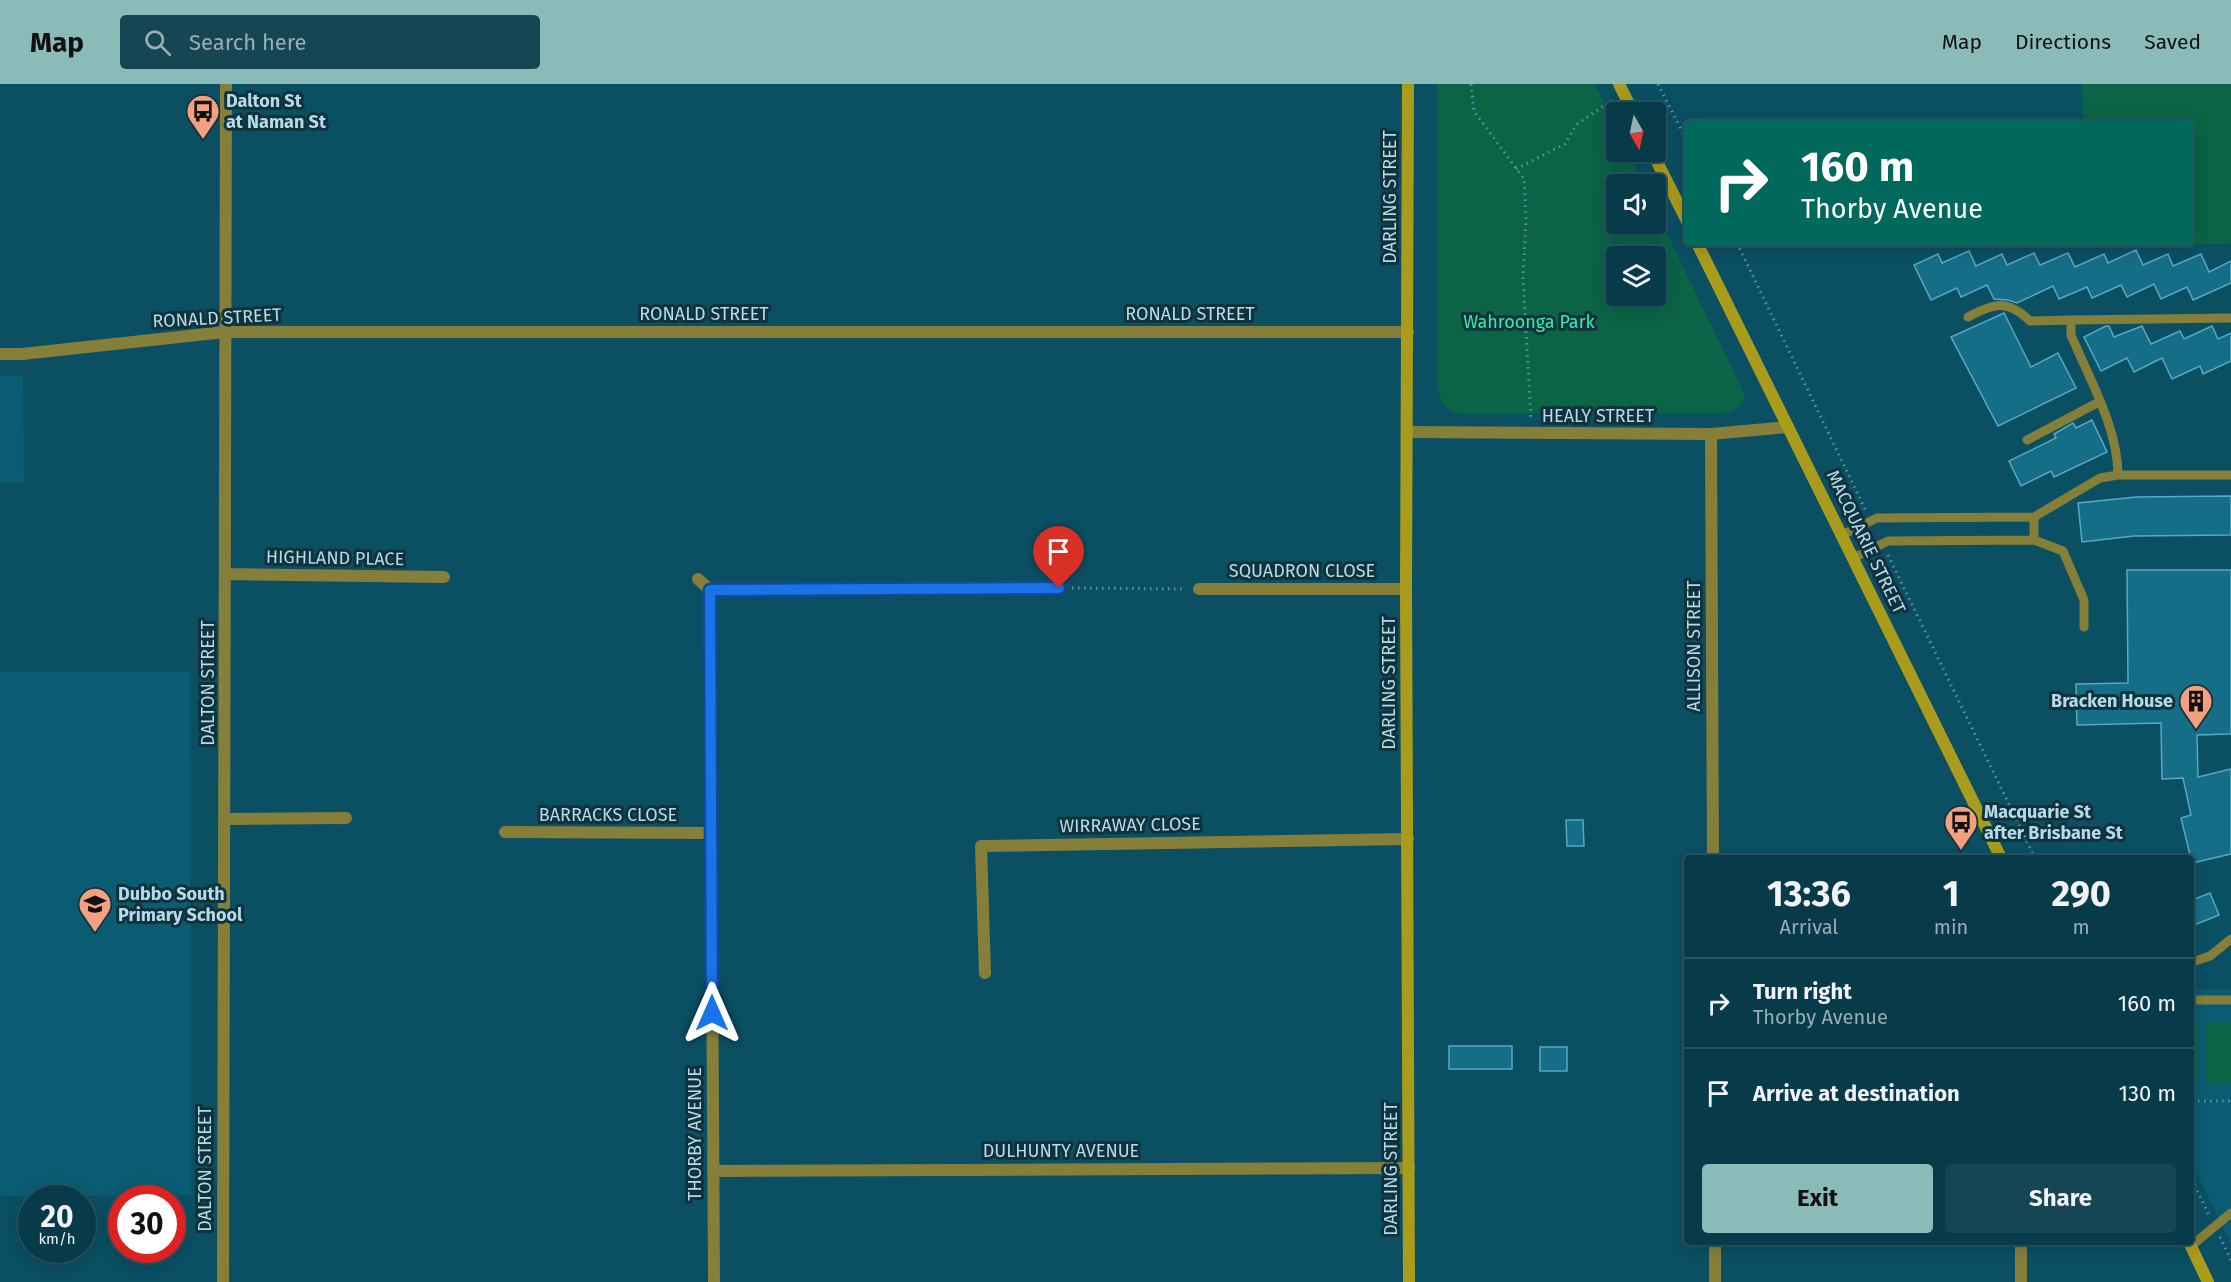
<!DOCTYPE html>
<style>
body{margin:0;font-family:"Fira Sans",sans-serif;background:#164654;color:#f1f3f6;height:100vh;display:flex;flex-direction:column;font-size:22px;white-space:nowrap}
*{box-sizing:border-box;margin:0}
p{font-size:20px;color:#98adb5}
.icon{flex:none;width:33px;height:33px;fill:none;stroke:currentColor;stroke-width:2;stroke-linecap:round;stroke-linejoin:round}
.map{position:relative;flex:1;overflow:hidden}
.sheet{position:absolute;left:1684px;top:771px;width:510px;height:390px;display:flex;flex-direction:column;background:#083b4a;border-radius:6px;box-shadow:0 3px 15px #0003,0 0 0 2px #295562}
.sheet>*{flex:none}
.top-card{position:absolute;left:1684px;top:36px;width:510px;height:126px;border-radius:6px;box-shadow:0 3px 15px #0003,0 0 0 2px #295562;background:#00695c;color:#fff;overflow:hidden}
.needle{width:39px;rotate:171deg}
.controls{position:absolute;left:1606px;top:18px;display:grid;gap:12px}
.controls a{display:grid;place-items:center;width:60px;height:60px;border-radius:6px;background:#083b4a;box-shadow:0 3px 15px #0003,0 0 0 2px #295562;font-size:30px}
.speed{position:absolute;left:18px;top:1101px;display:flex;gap:12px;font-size:30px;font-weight:700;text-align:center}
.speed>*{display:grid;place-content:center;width:78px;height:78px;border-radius:50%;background:#083b4a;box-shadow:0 3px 15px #0003,0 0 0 2px #295562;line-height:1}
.speed small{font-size:15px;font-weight:400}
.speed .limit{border:9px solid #d22;background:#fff;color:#111}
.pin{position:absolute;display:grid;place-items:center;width:51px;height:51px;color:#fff;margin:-62px -26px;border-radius:50% 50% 50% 0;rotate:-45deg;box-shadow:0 0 6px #0007}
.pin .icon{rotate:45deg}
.me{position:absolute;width:66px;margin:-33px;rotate:0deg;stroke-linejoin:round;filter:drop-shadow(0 0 4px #0008)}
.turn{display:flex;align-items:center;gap:21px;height:126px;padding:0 18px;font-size:27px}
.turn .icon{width:78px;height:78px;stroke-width:2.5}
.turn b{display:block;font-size:42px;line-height:51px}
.eta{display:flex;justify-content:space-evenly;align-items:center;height:102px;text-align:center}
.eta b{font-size:36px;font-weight:700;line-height:42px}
.button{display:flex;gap:12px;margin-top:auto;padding:12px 18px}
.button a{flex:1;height:69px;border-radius:6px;background:#8bbbb9;color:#111;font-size:24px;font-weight:700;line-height:69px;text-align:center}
.button a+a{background:#164654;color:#f1f3f6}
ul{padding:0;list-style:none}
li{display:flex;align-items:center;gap:18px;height:90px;padding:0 18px;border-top:2px solid #295562}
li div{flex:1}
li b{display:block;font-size:22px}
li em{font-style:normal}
header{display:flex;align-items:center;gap:36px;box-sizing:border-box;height:84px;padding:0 30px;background:#8bbbb9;color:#111}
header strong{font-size:28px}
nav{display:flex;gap:33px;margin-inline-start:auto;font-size:21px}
.search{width:420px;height:54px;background:#164654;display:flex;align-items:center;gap:15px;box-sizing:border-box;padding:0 21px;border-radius:6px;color:#98adb5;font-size:22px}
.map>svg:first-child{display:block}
.built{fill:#0a5c72}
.green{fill:#0a6445;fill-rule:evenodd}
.building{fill:#156e88;stroke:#59a8c4;stroke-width:1.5}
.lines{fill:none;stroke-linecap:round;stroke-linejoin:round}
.path{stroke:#5d92a3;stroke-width:3;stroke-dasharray:1.5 4.5;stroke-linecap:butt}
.lane{stroke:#867f3a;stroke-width:9}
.street{stroke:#867f3a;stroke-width:12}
.secondary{stroke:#a99c1c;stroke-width:12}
.route-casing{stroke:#114b97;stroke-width:15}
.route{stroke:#1a73e8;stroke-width:10}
.labels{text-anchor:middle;stroke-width:6;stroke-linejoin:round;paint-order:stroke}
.poi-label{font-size:18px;font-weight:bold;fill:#b5dae8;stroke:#10323d;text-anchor:start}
.street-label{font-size:18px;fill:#b5dae8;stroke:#10323d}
.park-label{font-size:18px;fill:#35edab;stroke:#10323d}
</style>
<header>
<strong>Map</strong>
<div class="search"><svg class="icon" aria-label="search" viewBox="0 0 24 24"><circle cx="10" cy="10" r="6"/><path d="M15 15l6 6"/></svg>Search here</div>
<nav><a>Map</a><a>Directions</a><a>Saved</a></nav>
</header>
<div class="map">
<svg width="2231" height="1198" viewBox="0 0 2231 1198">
<rect width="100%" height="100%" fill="#0b4f63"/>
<path class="built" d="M0 292H23L24 399H0Z
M0 588H190L191 1111 0 1112Z
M2192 906H2231V1160L2192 1079Z"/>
<path class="green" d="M1438 0H1595L1617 46V68H1627L1643 100H1617V140H1656V127L1745 311 1742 321 1730 328 1722 329 1465 330C1448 329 1440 320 1438 304ZM1617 172H1656V212H1617Z
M2082 0H2231V160L2085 161V159H2192V39H2083Z
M2192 937H2197V999H2192Z
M2206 937H2231V999H2206Z"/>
<path class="building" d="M2136 166 2143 181 2168 170 2173 182 2201 170 2209 188 2231 177V199L2193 216 2187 203 2161 215 2154 200 2127 213 2121 201 2092 214 2087 203 2059 215 2053 202 2017 219 2008 216 1994 215 1987 201 1961 213 1957 204 1931 216 1914 181 1938 170 1942 179 1969 167 1976 182 2002 170 2007 181 2034 169 2040 181 2068 169 2075 183 2104 170 2108 179Z
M2004 229 2031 283 2058 269 2076 304 1998 342 1951 253Z
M2106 242H2109L2114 253 2142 242 2151 260 2180 247 2184 255 2212 242 2218 255 2231 249V277L2203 290 2200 282 2172 295 2162 274 2134 288 2127 274 2101 287 2084 253Z
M2092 336 2107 368 2054 393 2051 387 2021 402 2009 377 2056 354 2054 350 2073 339 2076 344Z
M2231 412V451L2134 452 2082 458 2078 419 2136 413Z
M2127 486H2231V650L2197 651 2198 693 2231 685V770L2192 779 2181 734 2191 731 2183 694 2162 695 2161 639 2077 641 2076 600 2128 599Z
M1566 736H1583L1584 762H1567Z
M2210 809 2219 831 2192 842V816Z
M1449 962H1512V985H1449Z
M1540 963H1567V987H1540Z"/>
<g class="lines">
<path class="path" d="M1471 0 1474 27 1524 95 1526 136 1523 194 1531 335
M1658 0 1688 59
M1516 85 1565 60 1576 41 1612 16
M1737 159 1866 427
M1888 471 2035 774
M1072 504 1185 505
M2192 1017H2231
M2192 1096 2209 1131
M2220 1153 2231 1176"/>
<path class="lane" d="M1968 233C1994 219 2007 215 2030 237L2071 236
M2027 356 2099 318
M2118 391C2118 344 2089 294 2071 251V236L2231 234
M1842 451 1877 434 2034 433
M1853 474 1888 457 2034 456
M2084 543V516L2063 467 2034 456V433L2100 394 2118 391H2231
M2192 878 2210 872 2231 855
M2192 916H2231
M2191 1162 2231 1129"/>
<path class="street" d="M0 270H22L225 248H1408
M1407 348 1711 350 1788 343
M1711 350 1713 774
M226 490 444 493
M698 495 710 506 1059 504
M1199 505H1406
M710 506 714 1198
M225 735 346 734
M505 748 711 749
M985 889 981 762 1408 755
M713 1087 1409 1084
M1715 1158V1198
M2021 1158V1198
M223 1198 226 0"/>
<path class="secondary" d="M1408 0 1406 505 1409 1198
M1619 0 1633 28
M1652 68 1688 139
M1697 159 2001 774
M2189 1158 2208 1198"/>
</g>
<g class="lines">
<defs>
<path id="route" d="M712 929 710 506 1059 504"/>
</defs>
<use href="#route" class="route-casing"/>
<use href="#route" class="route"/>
</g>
<defs>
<symbol id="bus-pin" viewBox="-11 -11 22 30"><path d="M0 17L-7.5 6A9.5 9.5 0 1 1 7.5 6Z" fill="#f2a07f" stroke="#10323d"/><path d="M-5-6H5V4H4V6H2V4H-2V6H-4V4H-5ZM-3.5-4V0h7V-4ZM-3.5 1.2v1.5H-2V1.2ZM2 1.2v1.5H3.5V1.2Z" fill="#111"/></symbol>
<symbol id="building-pin" viewBox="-11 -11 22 30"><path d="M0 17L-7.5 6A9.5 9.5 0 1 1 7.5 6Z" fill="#f2a07f" stroke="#10323d"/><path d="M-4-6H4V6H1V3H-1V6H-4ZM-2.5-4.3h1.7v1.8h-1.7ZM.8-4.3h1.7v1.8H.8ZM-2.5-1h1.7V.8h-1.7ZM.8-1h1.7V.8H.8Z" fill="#111"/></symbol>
<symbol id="school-pin" viewBox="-11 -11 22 30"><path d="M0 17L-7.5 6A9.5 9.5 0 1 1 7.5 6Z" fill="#f2a07f" stroke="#10323d"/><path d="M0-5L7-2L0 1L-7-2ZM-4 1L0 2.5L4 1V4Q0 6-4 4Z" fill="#111"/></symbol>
</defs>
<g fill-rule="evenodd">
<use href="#bus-pin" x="184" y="8" width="38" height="52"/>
<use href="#building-pin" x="2177" y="598" width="38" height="52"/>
<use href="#bus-pin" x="1942" y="719" width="38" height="52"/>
<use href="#school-pin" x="76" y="801" width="38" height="52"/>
</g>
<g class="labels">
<g class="poi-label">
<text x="226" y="23">Dalton St<tspan x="226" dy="21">at Naman St</tspan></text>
<text x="2173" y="623" text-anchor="end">Bracken House</text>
<text x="1984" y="734">Macquarie St<tspan x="1984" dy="21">after Brisbane St</tspan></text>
<text x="118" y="816">Dubbo South<tspan x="118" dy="21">Primary School</tspan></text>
</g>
<g class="street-label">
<text transform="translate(1390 113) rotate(-90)" y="6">DARLING STREET</text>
<text x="704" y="236">RONALD STREET</text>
<text x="1190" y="236">RONALD STREET</text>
<text transform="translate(217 234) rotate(-3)" y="6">RONALD STREET</text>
<text x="1598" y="338">HEALY STREET</text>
<text transform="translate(1866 458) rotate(64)" y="6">MACQUARIE STREET</text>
<text transform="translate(335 474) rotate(1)" y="6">HIGHLAND PLACE</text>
<text x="1302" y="493">SQUADRON CLOSE</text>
<text transform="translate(1694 562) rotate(-90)" y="6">ALLISON STREET</text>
<text transform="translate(208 599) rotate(-90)" y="6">DALTON STREET</text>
<text transform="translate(1389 599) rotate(-90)" y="6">DARLING STREET</text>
<text x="608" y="737">BARRACKS CLOSE</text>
<text transform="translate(1130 741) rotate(-1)" y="6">WIRRAWAY CLOSE</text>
<text transform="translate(695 1050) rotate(-90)" y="6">THORBY AVENUE</text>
<text x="1061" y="1073">DULHUNTY AVENUE</text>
<text transform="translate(205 1085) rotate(-90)" y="6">DALTON STREET</text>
<text transform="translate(1391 1085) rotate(-90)" y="6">DARLING STREET</text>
</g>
<g class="park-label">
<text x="1529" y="244">Wahroonga Park</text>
</g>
</g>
</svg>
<div class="controls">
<a><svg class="needle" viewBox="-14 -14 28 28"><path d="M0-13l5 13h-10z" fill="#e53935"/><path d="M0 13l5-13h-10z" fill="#98adb5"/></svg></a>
<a><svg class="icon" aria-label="sound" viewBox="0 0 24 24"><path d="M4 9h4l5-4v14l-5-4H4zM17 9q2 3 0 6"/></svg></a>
<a><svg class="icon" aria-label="layers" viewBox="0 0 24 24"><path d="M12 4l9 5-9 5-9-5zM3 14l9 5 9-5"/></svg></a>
</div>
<div class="speed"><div>20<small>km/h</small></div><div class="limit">30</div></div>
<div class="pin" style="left:1059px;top:504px;background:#d93025"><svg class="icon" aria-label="arrive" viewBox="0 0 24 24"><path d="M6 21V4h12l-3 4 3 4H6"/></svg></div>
<svg class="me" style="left:712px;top:929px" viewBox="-20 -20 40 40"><path d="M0-17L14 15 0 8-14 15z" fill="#1a73e8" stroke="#fff" stroke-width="4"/></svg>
<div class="top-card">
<div class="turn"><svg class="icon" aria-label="right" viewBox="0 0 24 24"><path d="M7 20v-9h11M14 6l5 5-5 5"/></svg><div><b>160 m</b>Thorby Avenue</div></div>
</div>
<section class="sheet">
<div class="eta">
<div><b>13:36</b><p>Arrival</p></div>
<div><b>1</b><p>min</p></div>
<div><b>290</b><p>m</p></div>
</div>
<ul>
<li><svg class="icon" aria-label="right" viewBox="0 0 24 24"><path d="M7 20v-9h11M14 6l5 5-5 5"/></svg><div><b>Turn right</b><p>Thorby Avenue</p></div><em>160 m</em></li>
<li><svg class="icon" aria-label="arrive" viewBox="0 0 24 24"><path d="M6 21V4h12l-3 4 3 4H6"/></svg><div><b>Arrive at destination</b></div><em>130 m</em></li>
</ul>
<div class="button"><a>Exit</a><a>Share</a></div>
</section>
</div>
